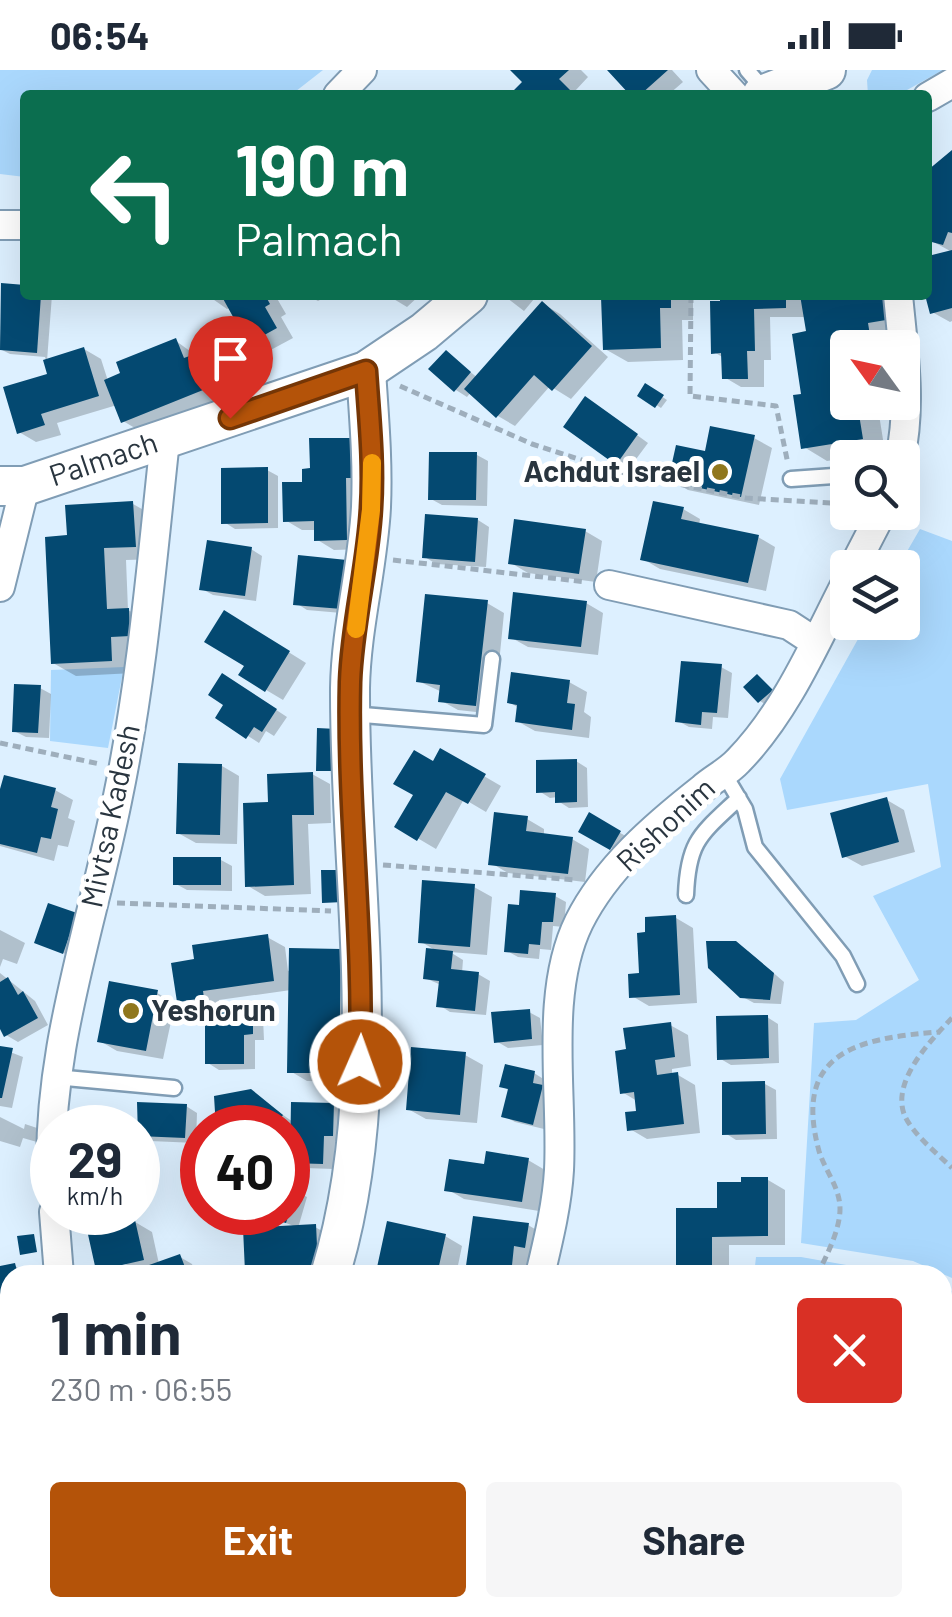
<!DOCTYPE html>
<meta charset="utf-8">
<style>
body{margin:0;font-family:Barlow,sans-serif;background:#f6f6f7;color:#1f2937;height:100vh;display:flex;flex-direction:column;font-size:38px;white-space:nowrap}
*{box-sizing:border-box;margin:0}
p{font-size:32px;color:#747a83}
.icon{flex:none;width:55px;height:55px;fill:none;stroke:currentColor;stroke-width:2;stroke-linecap:round;stroke-linejoin:round}
.map{position:relative;flex:1;overflow:hidden}
.drawer{position:absolute;left:0px;top:1195px;width:952px;height:352px;display:flex;flex-direction:column;background:#fff;border-radius:30px 30px 0 0;box-shadow:0 10px 40px #0002}
.drawer>*{flex:none}
.guide{position:absolute;left:20px;top:20px;width:912px;height:210px;border-radius:10px;box-shadow:0 10px 40px #0002;background:#0b6e4f;color:#fff;overflow:hidden}
.needle{width:65px;rotate:303deg}
.fabs{position:absolute;left:830px;top:260px;display:grid;gap:20px}
.fabs a{display:grid;place-items:center;width:90px;height:90px;border-radius:10px;background:#fff;box-shadow:0 10px 40px #0002;font-size:50px}
.speed{position:absolute;left:30px;top:1035px;display:flex;gap:20px;font-size:50px;font-weight:700;text-align:center}
.speed>*{display:grid;place-content:center;width:130px;height:130px;border-radius:50%;background:#fff;box-shadow:0 10px 40px #0002;line-height:1}
.speed small{font-size:25px;font-weight:400}
.speed .limit{border:15px solid #d22;background:#fff;color:#111}
.pin{position:absolute;display:grid;place-items:center;width:85px;height:85px;color:#fff;margin:-102px -42px;border-radius:50% 50% 50% 0;rotate:-45deg;box-shadow:0 0 10px #0007}
.pin .icon{rotate:45deg}
.me{position:absolute;width:110px;margin:-55px;rotate:2deg;stroke-linejoin:round;filter:drop-shadow(0 0 8px #0008)}
.turn{display:flex;align-items:center;gap:35px;height:210px;padding:0 50px;font-size:45px}
.turn .icon{width:130px;height:130px;stroke-width:2.5}
.turn b{display:block;font-size:70px;line-height:85px}
.round{display:grid;place-items:center;flex:none;width:105px;height:105px;border-radius:10px;background:#f6f6f7}
.overview{display:flex;align-items:center;justify-content:space-between;height:170px;padding:0 50px}
h1{font-size:60px;font-weight:700;line-height:75px}
.button{display:flex;gap:20px;margin-top:auto;padding:20px 50px}
.button a{flex:1;height:115px;border-radius:10px;background:#b45309;color:#fff;font-size:40px;font-weight:700;line-height:115px;text-align:center}
.button a+a{background:#f6f6f7;color:#1f2937}
.status{display:flex;justify-content:space-between;align-items:center;height:70px;padding:0 50px;background:#fff;direction:ltr}
.status svg{height:28px;fill:currentColor}
.map>svg:first-child{display:block}
.green{fill:#aad8fd}
.shadow{fill:#0003;fill-rule:evenodd}
.building{fill:#044971}
.lines{fill:none;stroke-linecap:round;stroke-linejoin:round}
.lane-casing{stroke:#809db5;stroke-width:19}
.street-casing{stroke:#809db5;stroke-width:32}
.secondary-casing{stroke:#809db5;stroke-width:42}
.path{stroke:#9eaebc;stroke-width:5;stroke-dasharray:8 5;stroke-linecap:butt}
.lane{stroke:#fff;stroke-width:14}
.street{stroke:#fff;stroke-width:28}
.secondary{stroke:#fff;stroke-width:38}
.route-casing{stroke:#753606;stroke-width:25}
.route{stroke:#b45309;stroke-width:18}
.slow{stroke:#f59e0b;stroke-width:18}
.poi-dot{fill:#90771d;stroke:#fff;stroke-width:4}
.labels{text-anchor:middle;stroke-width:10;stroke-linejoin:round;paint-order:stroke}
.street-label{font-size:30px;fill:#29353f;stroke:#fff}
.poi-label{font-size:30px;font-weight:bold;fill:#29353f;stroke:#fff;text-anchor:end}
</style>
<div class="status"><b>06:54</b><svg viewBox="0 0 49 12"><path d="M0 12V9h3v3zM5 12V6h3v6zM10 12V3h3v9zM15 12V0h3v12zM26 1h20v11H26zM47 4h2v5h-2z"/></svg></div>
<div class="map">
<svg width="952" height="1547" viewBox="0 0 952 1547">
<rect width="100%" height="100%" fill="#ddf0ff"/>
<path class="green" d="M0 0H323L291 25H25V107L0 104Z
M872 0H943L898 25H868L867 10Z
M920 459 952 471V1208L913 1191 801 1173 814 953 856 950 919 910 873 826 941 797 928 714 787 740 780 709 867 553 902 552V498L898 497Z
M124 597 108 678 50 671 51 600Z
M756 1187H801L903 1205H754Z
M943 1216 952 1221V1547H689L691 1538H942Z"/>
<path class="shadow" d="M514 0H581L588 7 575 21 579 25H512L525 12Z
M611 0H672L683 12 668 25H633Z
M952 83V182L930 170 931 164 928 162V103Z
M952 183V251L950 252 932 242 928 223V189Z
M3 216 25 218V225H52L47 291 84 279 101 289 108 311 176 271 212 297 224 327 140 361 123 351 117 335 57 353 61 365 36 372 19 362 50 305 45 287 10 284 0 279Z
M207 225H275L286 244 281 247 293 268 267 282 250 272 231 237 227 239Z
M307 225H329L318 231Z
M387 225H420L407 237Z
M503 225H529L534 229 524 241Z
M615 225H693V250H682L683 290 628 292 605 279Z
M722 225H903L892 278H848V332H877L885 382 827 391 804 377 809 263 806 247H770L771 290H764V317H741L724 307V288L714 282Z
M543 234 560 244 608 287 571 329 550 316 515 356 498 346 471 322 467 327 456 320 446 283 478 308Z
M646 316 667 330 661 338 641 325Z
M597 336 648 373 628 400 617 393Z
M712 359 754 368 772 378 759 435 688 420 671 410 706 384Z
M356 370 364 479 334 480 316 469V460H302L285 450 312 401Z
M477 385 488 391 487 436 442 435 431 429Z
M267 400 278 406V458L235 459 224 452Z
M133 434 156 447 158 489 126 490 128 540 151 553 134 603 76 606 53 593 69 468Z
M683 439 700 449 699 455 758 467 775 477 766 521 660 499 643 489Z
M478 450 489 457 486 497 436 494 425 487Z
M585 461 602 471 596 512 528 503 511 493Z
M251 479 262 486 256 531 213 525 202 519Z
M346 492 353 544 307 540 296 533Z
M487 533 504 543 494 644 458 640 440 630 442 622 418 611Z
M586 533 603 543 598 585 528 577 510 567Z
M242 553 306 593 283 630 241 605 247 595Z
M721 597 732 603 728 648 713 647 712 659 689 657 678 651Z
M762 610 776 624 765 634 760 631Z
M234 612 287 647 274 666 266 661 259 673 248 666Z
M569 612 587 622 584 642 591 647 589 668 535 661 517 651 519 638 509 632Z
M40 618 51 624 49 668 26 667 14 661Z
M441 681 501 716 486 742 464 729 436 779 397 756Z
M576 691 587 698 588 737 569 738 558 731V727L550 728 539 721Z
M222 696 239 706 237 774 196 773 178 763Z
M312 704 330 714 331 753 308 754 311 824 265 826 248 816Z
M55 720 73 730 68 748 75 751 68 777 58 775 54 791 0 776V722Z
M887 730 904 740 915 782 862 796 844 786Z
M590 746 631 769 623 784 582 761Z
M527 749 544 759V766L572 769 589 779 585 812 508 803 491 793Z
M221 790 232 796V821L187 820 176 814Z
M474 817 492 827 487 885 450 882 463 890 462 903 478 904 490 911 486 945 450 942 439 935 441 915 425 908 438 882 420 871Z
M555 826 566 832 564 857 553 856 551 880 540 879 539 889 518 887 507 881 521 838Z
M76 845 75 888 37 872Z
M676 848 693 858 697 933 649 936 632 926Z
M0 860 25 873 17 894 3 889 0 897Z
M267 867 285 877 288 901 340 881 357 891 355 1012 307 1011 290 1001 291 920 219 930 221 941H252L263 948 264 970H255V999L219 1000 208 993V939L196 940 179 930 197 891Z
M748 881 784 912 781 934 754 933 741 926Z
M0 903 35 931 48 955 18 972 6 965 0 954Z
M157 923 175 933 163 989 117 981 100 971Z
M529 942 540 948 543 975 508 978 496 971Z
M767 947 778 954 779 993 731 995 719 988Z
M670 955 688 965 691 996 672 999V1005H678L695 1015 700 1063 647 1069 630 1059 639 1043 637 1031 622 1022 628 982Z
M0 978 23 987 12 1038 0 1036Z
M465 985 483 995 477 1053 426 1049 408 1039Z
M534 1003 545 1010 543 1018 553 1024 544 1059 515 1052 504 1046 510 1021 502 1016Z
M765 1014 776 1020 777 1069 736 1070 725 1063Z
M251 1022 293 1052 333 1035 344 1042 343 1071H335L334 1099 304 1098 292 1092 293 1064 288 1072V1058H219Z
M186 1036 197 1043 196 1073 150 1071 138 1064Z
M0 1047 24 1059 25 1054 40 1059 37 1072 23 1068 20 1077 0 1071Z
M528 1090 545 1100 539 1141 464 1129 447 1119Z
M768 1110 785 1120V1175H729V1205H732H661L679 1199 720 1141Z
M288 1118 307 1127 298 1158 315 1157 333 1167 334 1205H255L247 1200 296 1157 264 1144 288 1142ZM330 1195 331 1200 261 1204V1199Z
M135 1152 152 1162 159 1194 180 1187 192 1194 196 1205H138V1201L112 1187 110 1191 135 1205H99Z
M528 1155 545 1165 529 1205H474L468 1201Z
M445 1166 462 1176 456 1205H387Z
M14 1195 27 1205H10V1255L3 1257 0 1255V1199Z
M10 1310V1409L0 1403V1347H5Z
M43 1538H63L55 1540V1546L78 1538H98L100 1542 87 1547H48Z
M617 1538H677L676 1547H617Z"/>
<path class="building" d="M510 0H569L559 9 575 25H509L522 12Z
M607 0H668L640 25H630Z
M952 80V163L948 162 943 175 928 171V100Z
M952 180V238L930 244 925 225 928 186Z
M1 213 25 215V225H41L37 283 0 280Z
M221 225H265L270 234 265 237 277 258 248 274Z
M612 225H671V238H660L661 278 603 280 601 227Z
M720 225H786V238L754 239 755 281H747L748 309H722L721 283 711 284 710 231H720Z
M800 225H883L886 250 868 253 872 278H848V332H857L863 369 801 379 793 325 801 324 792 264 806 261Z
M542 231 592 276 552 321 534 305 496 348 464 319Z
M176 268 184 288 195 284 208 318 121 353 104 310 120 303 116 292Z
M84 277 99 326 41 344 45 355 17 364 3 317 47 304 43 290Z
M446 280 471 302 454 322 428 299Z
M645 313 664 325 655 338 637 326Z
M585 326 638 364 616 395 563 357Z
M710 356 755 365 741 427 668 411 676 375 705 381Z
M309 368H356L357 408H346L347 470 314 471V451L283 452 282 412H302V399L310 398Z
M429 382H477L476 430H428Z
M268 397V453L221 454V398Z
M133 431 136 477 104 478 107 539 129 538 130 566 111 567 112 591 51 594 45 467 67 465 65 435Z
M653 431 684 437 681 449 759 465 748 513 640 490Z
M425 444 478 448 475 492 422 488Z
M514 449 586 459 579 504 508 494Z
M207 470 252 477 245 526 199 520Z
M298 485 347 490 342 539 293 535Z
M513 522 587 531 581 577 508 569Z
M425 524 488 530 476 636 438 632 440 615 416 612Z
M224 540 290 581 265 622 238 605 244 596 204 572Z
M681 591 722 594 717 643 702 642 701 655 675 652Z
M511 602 570 610 567 633 575 634 572 660 515 652 517 635 507 633Z
M222 603 277 639 262 662 254 657 246 669 215 648 223 635 208 625Z
M757 604 773 620 758 633 743 617Z
M14 614 41 615 38 663 12 662Z
M317 658 337 659 336 701H316Z
M440 678 486 704 468 734 446 722 417 771 394 757 413 725 393 714 414 680 433 691Z
M577 689V732L555 733V722L536 723V690Z
M178 693 222 694 220 765 176 764Z
M313 702 314 745H292L294 815 245 817 243 733 268 732 267 704Z
M4 705 56 718 51 737 58 739 51 769 41 767 37 783 0 774V719Z
M887 727 899 772 842 788 830 743Z
M494 742 528 746 526 761 573 767 568 804 488 795Z
M589 742 621 761 610 780 578 762Z
M173 787H221V815H173Z
M321 800H343V832L322 833Z
M422 810 475 814 470 877 418 873Z
M520 820 556 823 553 852H542L540 875 529 874 528 884 504 882 508 834 519 835Z
M48 833 77 843 63 884 34 873Z
M676 845 680 925 629 928 628 904 639 903 637 863 645 862V847Z
M268 864 274 911 203 921 204 928 177 932 171 893 194 889 192 875Z
M706 871H736L774 903 770 930 740 928 708 898Z
M289 878 341 879 339 1003H287Z
M426 878 453 881 451 899 479 902 475 941 436 937 439 911 423 909Z
M8 907 18 925 23 921 38 948 4 967 0 959V912Z
M109 911 158 920 146 981 97 972Z
M205 939H253V964L244 965V994H205Z
M530 939 532 969 494 973 491 942Z
M768 945 769 988 717 990 716 946Z
M671 952 675 987 655 990 657 1005 678 1002 684 1054 627 1061 625 1042 636 1041 634 1022 620 1024 615 981 626 979 623 958Z
M0 976 13 978 2 1028H0Z
M411 977 466 982 460 1045 406 1040Z
M505 994 535 1001 533 1013 543 1015 533 1055 501 1047 508 1019 499 1017Z
M765 1011 766 1064 722 1065V1012Z
M251 1019 283 1045 274 1058H216L214 1026Z
M137 1032 187 1034 185 1068 138 1066Z
M291 1032 334 1033 333 1066H324L323 1094 290 1093Z
M486 1081 529 1088 522 1132 444 1121 449 1089 484 1094Z
M741 1107H768V1166L712 1167V1205H658V1196H676V1138H717V1112H741Z
M288 1115 297 1118 286 1153 255 1144 288 1142Z
M473 1146 529 1153 525 1178 514 1176 511 1205 465 1203Z
M135 1150 144 1190 122 1195 124 1205H97L87 1160Z
M387 1151 446 1164 437 1205H386L376 1202Z
M316 1154 318 1198 245 1202 243 1158Z
M34 1164 37 1182 20 1185 17 1166Z
M180 1184 188 1205H136L135 1200Z
M15 1193 18 1205H10V1247L0 1250V1196Z
M3 1307H10V1405L0 1404Z
M372 1538H420L422 1547H374Z
M615 1538H660L659 1547H614Z"/>
<g class="lines">
<defs>
<path id="lane" d="M747 0 766 22
M791 409 848 405
M351 644 484 655 492 589
M723 702 745 739 755 777 843 886 857 914
M686 825C688 770 701 764 739 728
M55 1007 174 1018"/>
<path id="street" d="M711 0 734 25
M338 25 362 0
M928 27 952 13
M0 155H25
M898 225C903 279 912 335 900 388
M853 498 882 442
M609 515 789 555 815 572
M0 517 25 416
M52 1120C44 987 91 860 117 731 142 612 152 490 165 370
M54 1142 59 1205
M540 1205C548 1171 557 1135 559 1100 563 1022 544 923 579 852 606 798 655 756 702 719 713 709 728 702 738 691 787 641 816 571 848 509
M0 1271 10 1267
M0 1493 10 1508
M26 1538 30 1547
M195 1538 203 1547
M434 1547 437 1538"/>
<g id="secondary">
<path d="M762 25 826 0"/>
<path id="s1" d="M0 416H25L366 301 424 262 468 225"/>
<path d="M330 1205C388 1016 349 812 350 618 351 557 368 497 371 437 373 392 369 347 366 301"/>
<path d="M220 1547 222 1538"/>
</g>
</defs>
<use href="#lane" class="lane-casing"/>
<use href="#street" class="street-casing"/>
<use href="#secondary" class="secondary-casing"/>
<path class="path" d="M691 225 690 326 776 336 788 394
M400 316 532 374 615 401 746 428 848 434
M393 490 586 512
M0 673 100 694
M383 795 577 810
M117 833 331 841
M952 948C931 970 892 1010 904 1044 912 1064 937 1083 952 1098
M817 1205C826 1187 840 1160 840 1139 840 1117 825 1101 819 1081 792 982 858 968 939 962"/>
<use href="#lane" class="lane"/>
<use href="#street" class="street"/>
<use href="#secondary" class="secondary"/>
</g>
<g class="lines">
<defs>
<path id="route" d="M230 348 366 301C369 347 374 392 371 438 368 496 352 553 350 612 347 738 364 865 360 992"/>
</defs>
<use href="#route" class="route-casing"/>
<use href="#route" class="route"/>
<path class="slow" d="M356 559 371 440 372 393"/>
</g>
<g class="poi-dot">
<circle cx="720" cy="402" r="10"/>
<circle cx="131" cy="941" r="10"/>
</g>
<g class="labels">
<g class="street-label">
<text dy="10" stroke="none"><textPath href="#s1" startOffset="108">Palmach</textPath></text>
<text transform="translate(111 746) rotate(-78)" y="10">Mivtsa Kadesh</text>
<text transform="translate(666 755) rotate(-43)" y="10">Rishonim</text>
</g>
<g class="poi-label">
<text x="700" y="412">Achdut Israel</text>
<text x="151" y="951" text-anchor="start">Yeshorun</text>
</g>
</g>
</svg>
<div class="fabs">
<a><svg class="needle" viewBox="-14 -14 28 28"><path d="M0-13l5 13h-10z" fill="#e53935"/><path d="M0 13l5-13h-10z" fill="#747a83"/></svg></a>
<a><svg class="icon" aria-label="search" viewBox="0 0 24 24"><circle cx="10" cy="10" r="6"/><path d="M15 15l6 6"/></svg></a>
<a><svg class="icon" aria-label="layers" viewBox="0 0 24 24"><path d="M12 4l9 5-9 5-9-5zM3 14l9 5 9-5"/></svg></a>
</div>
<div class="speed"><div>29<small>km/h</small></div><div class="limit">40</div></div>
<div class="pin" style="left:230px;top:348px;background:#d93025"><svg class="icon" aria-label="arrive" viewBox="0 0 24 24"><path d="M6 21V4h12l-3 4 3 4H6"/></svg></div>
<svg class="me" style="left:360px;top:992px" viewBox="-20 -20 40 40"><circle r="17" fill="#b45309" stroke="#fff" stroke-width="3"/><path d="M0-11L8 9 0 5-8 9z" fill="#fff"/></svg>
<div class="guide">
<div class="turn"><svg class="icon" aria-label="left" viewBox="0 0 24 24"><path d="M17 20v-9H6M10 6l-5 5 5 5"/></svg><div><b>190 m</b>Palmach</div></div>
</div>
<section class="drawer">
<div class="overview"><div><h1>1 min</h1><p>230 m · 06:55</p></div><a class="round" style="background:#d93025;color:#fff"><svg class="icon" aria-label="close" viewBox="0 0 24 24"><path d="M6 6l12 12M18 6L6 18"/></svg></a></div>
<div class="button"><a>Exit</a><a>Share</a></div>
</section>
</div>
